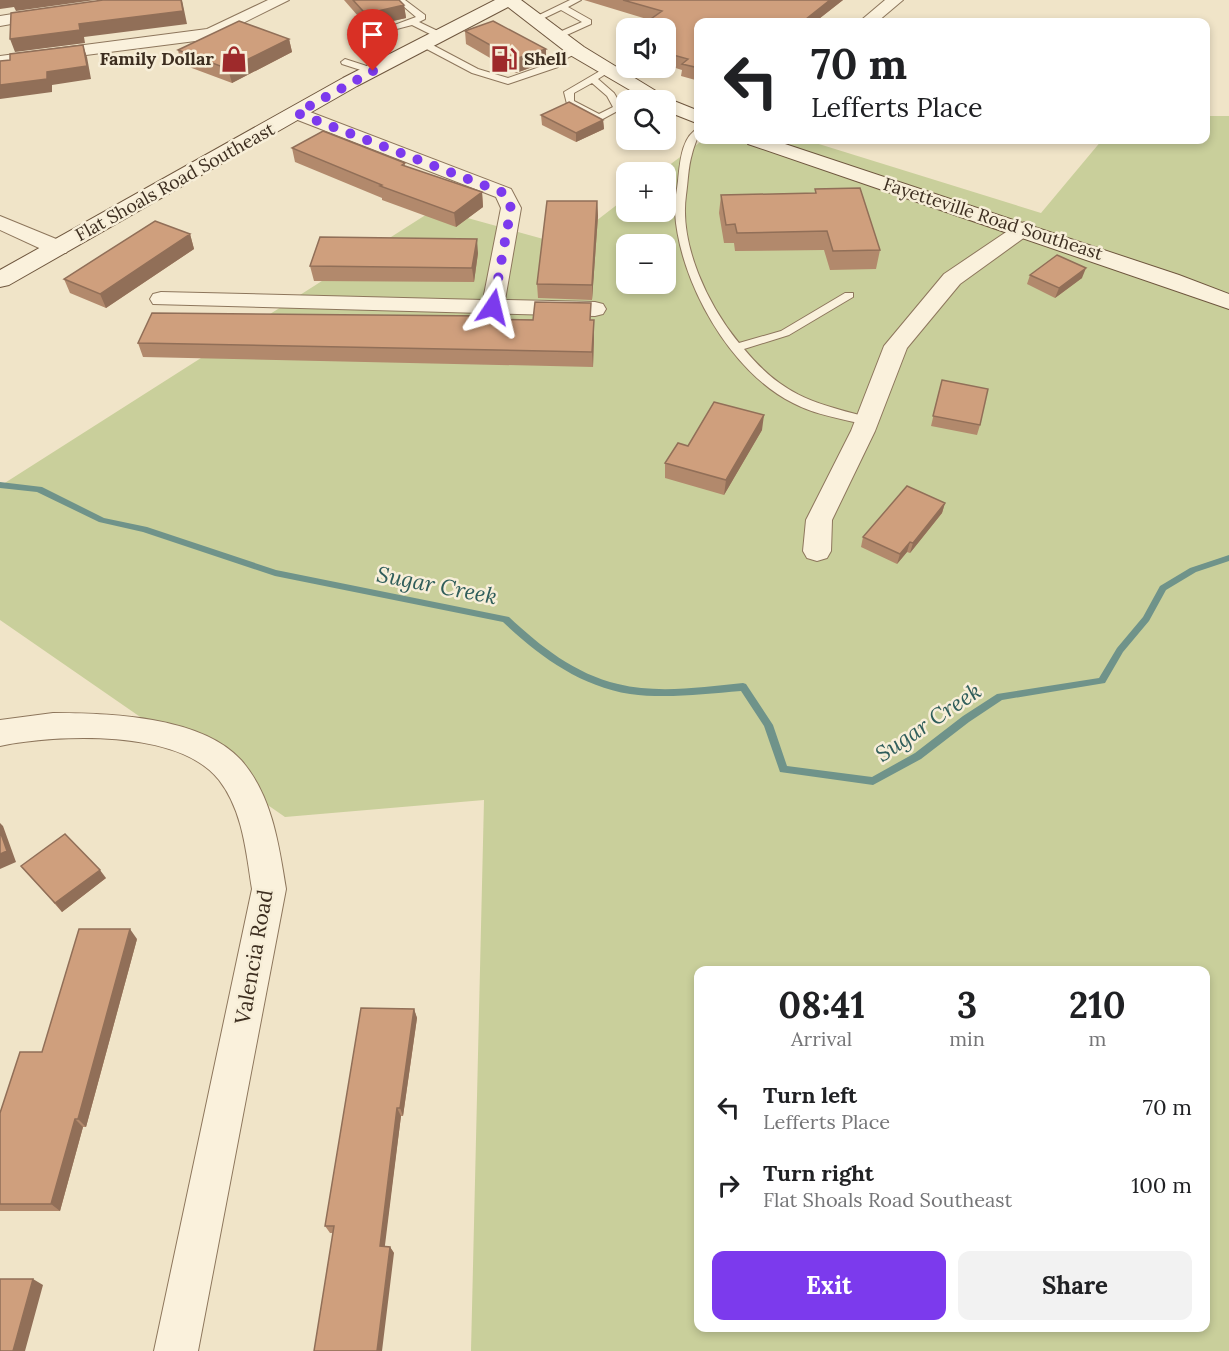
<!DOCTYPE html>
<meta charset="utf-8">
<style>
body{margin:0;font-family:Lora,serif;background:#f2f2f2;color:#202124;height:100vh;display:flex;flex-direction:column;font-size:22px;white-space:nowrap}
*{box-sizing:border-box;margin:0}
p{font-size:20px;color:#757577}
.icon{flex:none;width:33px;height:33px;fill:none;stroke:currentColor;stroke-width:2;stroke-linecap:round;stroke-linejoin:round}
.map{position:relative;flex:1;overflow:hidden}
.drawer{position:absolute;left:694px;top:966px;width:516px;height:366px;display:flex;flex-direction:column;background:#fff;border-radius:12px;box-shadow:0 3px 9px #0003}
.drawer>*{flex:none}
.banner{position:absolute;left:694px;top:18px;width:516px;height:126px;border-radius:12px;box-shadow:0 3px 9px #0003;background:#fff;color:#202124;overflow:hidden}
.buttons{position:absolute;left:616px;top:18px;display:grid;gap:12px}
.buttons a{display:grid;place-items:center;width:60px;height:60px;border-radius:12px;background:#fff;box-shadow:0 3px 9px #0003;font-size:30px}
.pin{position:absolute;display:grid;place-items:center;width:51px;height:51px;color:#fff;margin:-62px -26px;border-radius:50% 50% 50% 0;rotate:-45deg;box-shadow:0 0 6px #0007}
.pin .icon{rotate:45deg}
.me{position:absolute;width:66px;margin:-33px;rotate:10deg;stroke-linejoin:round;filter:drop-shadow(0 0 4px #0008)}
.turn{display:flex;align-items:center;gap:21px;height:126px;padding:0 18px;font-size:27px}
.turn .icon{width:78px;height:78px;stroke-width:2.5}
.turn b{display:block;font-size:42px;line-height:51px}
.eta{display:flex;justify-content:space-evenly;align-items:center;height:102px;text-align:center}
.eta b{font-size:36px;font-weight:700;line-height:42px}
.cta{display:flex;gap:12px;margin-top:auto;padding:12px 18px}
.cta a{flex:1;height:69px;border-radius:12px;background:#7c3aed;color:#fff;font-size:24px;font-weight:700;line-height:69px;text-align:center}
.cta a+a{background:#f2f2f2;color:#202124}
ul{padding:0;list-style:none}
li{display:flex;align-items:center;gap:18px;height:78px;padding:0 18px}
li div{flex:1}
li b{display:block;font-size:22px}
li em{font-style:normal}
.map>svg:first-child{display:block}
.green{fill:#c9cf9b;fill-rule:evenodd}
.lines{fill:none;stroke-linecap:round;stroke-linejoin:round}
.stream{fill:#6f938a;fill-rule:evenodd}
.lane-casing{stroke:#8d765c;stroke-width:2}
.street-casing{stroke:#8d765c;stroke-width:2}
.secondary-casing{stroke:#6f573f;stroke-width:2}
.lane{fill:#faf1dc;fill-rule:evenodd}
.street{fill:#faf1dc;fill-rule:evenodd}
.secondary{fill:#faf1dc;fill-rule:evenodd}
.wall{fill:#b2896c}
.shaded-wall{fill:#916f58}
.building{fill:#cf9f7d;stroke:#916f58;stroke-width:1.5}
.route{stroke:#7c3aed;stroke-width:10;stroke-dasharray:0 18}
.labels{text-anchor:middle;stroke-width:5;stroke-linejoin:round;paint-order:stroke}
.far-poi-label{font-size:18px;font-weight:bold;fill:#3d2e20;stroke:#f7eed8;text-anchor:end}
.far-street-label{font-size:18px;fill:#3d2e20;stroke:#f7eed8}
.street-label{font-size:21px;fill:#3d2e20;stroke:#f7eed8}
.water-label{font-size:22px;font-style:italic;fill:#2f5d5a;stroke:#f7eed8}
</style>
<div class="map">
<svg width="1229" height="1351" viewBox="0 0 1229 1351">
<rect width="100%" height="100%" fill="#f0e4c8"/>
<path class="green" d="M1206 116H1229V1351H471L484 800 285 817 0 620V486L435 209 565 245 627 197V212H666V172H660L703 140H806L1041 213 1102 140H1206ZM627 244H666V284H627ZM699 970H1206V1328H699Z"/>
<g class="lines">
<path class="stream" d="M0 482 42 487 104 518 147 527 276 570 509 617C540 646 575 674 618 684 658 694 703 687 743 683L746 684 773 725 787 766 872 777 915 753 963 716 997 694 1099 678 1117 648 1143 617 1160 586 1190 568 1229 555V561L1196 572 1166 590 1149 621 1123 652 1105 683 1002 700 969 722 921 759 873 785 780 772 764 726 741 691C704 694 666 699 630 694 580 686 539 656 503 622L275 576 143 532 99 522 37 492 0 488Z"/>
<defs>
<path id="lane" d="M396 0H405L425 15V19L419 22 444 34V38H438L412 25 389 31V27L416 17Z
M570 0H581L568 7 591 20V24L558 39 555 38V34L582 22 561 10 538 21 531 19Z
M421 42H427L478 69 508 78 551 63 554 57 577 48 581 51 561 61 558 67 508 84 472 73 421 46Z
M345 59 376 69 377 71 373 74 342 64 341 62Z
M605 68 612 70 598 79 614 93 623 108 599 121 567 104 564 92ZM592 83 607 96 613 107 599 114 574 101V93Z
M699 128C699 138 694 144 692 154 688 167 688 182 686 195 679 245 708 305 739 343L781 331 845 293H853V297L789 335 744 349C784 397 814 403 871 418V424L867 425C842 419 816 415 793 403 730 372 679 281 675 212 674 202 677 191 678 181 680 164 681 136 699 128Z"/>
<path id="street" d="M268 0H289L211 39 0 66V56L207 29Z
M885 0H903L877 22H859Z
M50 8 58 13 56 16 0 26V16Z
M297 107 511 189 521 208 505 300 595 302 603 304 606 309 603 314 595 316 153 304 150 299 153 294 161 292 483 300 501 208 496 197 290 117 288 113Z
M0 216 66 243 69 248 66 253H50L0 230Z
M1025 222 1032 224 1035 228 1032 232 960 284 907 348 875 431 832 520 831 551 827 558 817 561 807 558 803 551 806 520 851 431 884 346 944 274 1018 224Z
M53 713C108 713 201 716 241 760 272 795 279 845 286 889L198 1351H154L252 889C246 852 243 811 219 780 179 729 58 734 0 746V720Z"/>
<path id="secondary" d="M495 0H521L584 47 669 99 699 111V124L666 111V100H647L570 55 508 7 357 86 9 285 0 287V270L343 78Z
M745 140H773L1179 275 1229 294V309L748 144Z"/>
</defs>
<use href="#lane" class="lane-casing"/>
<use href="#street" class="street-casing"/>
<use href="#secondary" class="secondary-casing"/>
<use href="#lane" class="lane"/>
<use href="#street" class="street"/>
<use href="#secondary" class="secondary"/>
</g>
<path class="wall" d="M344 0H399L404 5 406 18 371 26 365 24Z
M584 0H843L815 22H699V81L681 76 682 70 666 65V28L650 20Z
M465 31 546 49V62L516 73 466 44Z
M289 39 292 52 232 83 181 64 178 50Z
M541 115 603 120 604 129 576 142 542 125Z
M292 148 405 163V166L482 192 483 207 456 227 382 200V198L295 162Z
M815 189 880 250 876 269 830 270 824 250 735 251 734 243H724L719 213 721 195 815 193Z
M597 201 598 216 592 300 538 298 537 284Z
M190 234 194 249 106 308 70 293 64 279Z
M478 253 474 282 314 281 310 266Z
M1030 275 1082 278 1055 298 1027 284Z
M487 319 591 320 594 335 593 367 143 357 138 343Z
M942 380 980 425 977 435 931 426Z
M762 430 724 495 665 478V463L688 446Z
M945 503 942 513 910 553 907 552 897 564 861 547 863 537Z
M21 866 106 878 62 912Z
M137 939 86 1127H83L60 1211H0V1113L42 1052Z
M414 1009 417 1018 403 1116H401L384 1247H390L394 1253 333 1233H330L325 1226Z"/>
<path class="shaded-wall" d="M0 0H95L16 11 14 7 0 9Z
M181 0H182L187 24 84 37 85 43 15 52 10 39Z
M830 0H843L815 22H806V19Z
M404 5 406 18 371 26 369 13Z
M289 39 292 52 232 83 228 69Z
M83 45 87 57 91 79 52 85V92L0 99V85L47 72Z
M546 49V62L516 73 515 59Z
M603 120 604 129 576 142V133Z
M482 192 483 207 456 227 454 213Z
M597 201 598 216 592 300V285Z
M190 234 194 249 106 308 100 294Z
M477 239 478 253 474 282 472 268Z
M1086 268 1082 278 1055 298 1059 288Z
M594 320V335L593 367 592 352Z
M764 415 762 430 724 495 726 480Z
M945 503 942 513 910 553 913 543Z
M910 542 907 552 897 564 900 554Z
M0 823 3 826 16 862 0 869Z
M100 870 106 878 62 912 55 903Z
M130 929 137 939 86 1127 78 1119Z
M414 1009 417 1018 403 1116 400 1108Z
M397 1108 401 1116 384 1253 380 1246Z
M75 1119 83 1127 60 1211 51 1204Z
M390 1247 394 1253 382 1351H377Z
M33 1279 43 1285 25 1351H13Z"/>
<path class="building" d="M103 0H181L183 11 79 24 80 30 10 39 11 13Z
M353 0H399L404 5 369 13 363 11Z
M623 0H830L806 19H803L798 22H699V68L682 64 688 59 666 53V49L669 48 666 47V28H638L662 11Z
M239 21 289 39 228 69 178 50Z
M493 21 546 49 515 59 465 31Z
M83 45 87 66 47 72V79L0 85V61L10 60V54Z
M569 102 603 120 576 133 541 115Z
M323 131 405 163 402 165 482 192 454 213 380 186 382 185 292 148Z
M860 188 880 250 833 251 827 231 737 233 735 224 726 225 721 195 816 193 815 189Z
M547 201H597L592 285 537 284Z
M155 221 190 234 100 294 64 279Z
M320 237 477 239 472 268 310 266Z
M1057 255 1086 268 1059 288 1030 275Z
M535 302 591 303 590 320H594L592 352 138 343 152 313 487 316V319L533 320Z
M942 380 988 389 980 425 933 416Z
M714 402 764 415 726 480 665 463 678 443 688 446Z
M907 486 945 503 913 543 910 542 900 554 863 537Z
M0 831 7 851 0 854Z
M65 834 100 870 55 903 21 866Z
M79 929H130L78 1119H75L51 1204H0V1113L20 1052H42Z
M361 1008 414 1009 400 1108H397L380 1246 390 1247 377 1351H314L334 1226H325Z
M0 1279H33L13 1351H0Z"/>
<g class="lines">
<path class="route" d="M373 71 297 113 504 193 511 208 493 307"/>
</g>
<defs>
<symbol id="shop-bare" viewBox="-9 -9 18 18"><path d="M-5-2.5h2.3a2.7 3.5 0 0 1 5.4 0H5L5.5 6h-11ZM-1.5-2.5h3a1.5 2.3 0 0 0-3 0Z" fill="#9e2a2b" stroke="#f7eed8" stroke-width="2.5" paint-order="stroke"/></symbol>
<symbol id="fuel-bare" viewBox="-9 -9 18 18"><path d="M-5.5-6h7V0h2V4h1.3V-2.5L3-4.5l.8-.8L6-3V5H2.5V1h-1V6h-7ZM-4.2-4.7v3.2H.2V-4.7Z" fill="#9e2a2b" stroke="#f7eed8" stroke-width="2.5" paint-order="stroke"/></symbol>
</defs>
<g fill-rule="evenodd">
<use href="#shop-bare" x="215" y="40" width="38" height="38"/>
<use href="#fuel-bare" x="485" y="40" width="38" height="38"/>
</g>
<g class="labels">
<g class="far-poi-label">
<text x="214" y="65">Family Dollar</text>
<text x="524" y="65" text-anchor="start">Shell</text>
</g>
<g class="far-street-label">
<text transform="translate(175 182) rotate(-29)" y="6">Flat Shoals Road Southeast</text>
<text transform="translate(993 219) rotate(18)" y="6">Fayetteville Road Southeast</text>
</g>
<g class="street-label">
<text transform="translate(254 957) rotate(-80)" y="7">Valencia Road</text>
</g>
<g class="water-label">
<text transform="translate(437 585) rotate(11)" y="8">Sugar Creek</text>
<text transform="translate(928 722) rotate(-34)" y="8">Sugar Creek</text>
</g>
</g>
</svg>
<div class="buttons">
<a><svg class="icon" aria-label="sound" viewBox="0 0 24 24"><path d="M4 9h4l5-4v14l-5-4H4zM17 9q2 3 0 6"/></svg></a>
<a><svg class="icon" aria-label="search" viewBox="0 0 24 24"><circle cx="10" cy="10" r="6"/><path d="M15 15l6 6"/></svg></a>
<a>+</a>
<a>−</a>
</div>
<div class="pin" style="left:373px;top:71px;background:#d93025"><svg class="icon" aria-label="arrive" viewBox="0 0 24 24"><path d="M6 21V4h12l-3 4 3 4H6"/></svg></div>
<svg class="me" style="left:493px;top:307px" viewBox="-20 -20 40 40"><path d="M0-17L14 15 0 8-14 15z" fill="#7c3aed" stroke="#fff" stroke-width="4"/></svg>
<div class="banner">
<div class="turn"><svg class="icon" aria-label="left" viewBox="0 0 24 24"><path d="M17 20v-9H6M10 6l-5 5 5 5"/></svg><div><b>70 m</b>Lefferts Place</div></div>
</div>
<section class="drawer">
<div class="eta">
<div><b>08:41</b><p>Arrival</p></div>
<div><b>3</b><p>min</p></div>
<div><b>210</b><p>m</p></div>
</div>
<ul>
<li><svg class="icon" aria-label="left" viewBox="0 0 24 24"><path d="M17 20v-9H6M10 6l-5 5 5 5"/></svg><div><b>Turn left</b><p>Lefferts Place</p></div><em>70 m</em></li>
<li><svg class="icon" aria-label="right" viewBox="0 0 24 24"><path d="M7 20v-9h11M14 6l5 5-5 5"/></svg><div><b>Turn right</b><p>Flat Shoals Road Southeast</p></div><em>100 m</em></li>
</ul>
<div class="cta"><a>Exit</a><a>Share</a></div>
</section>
</div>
